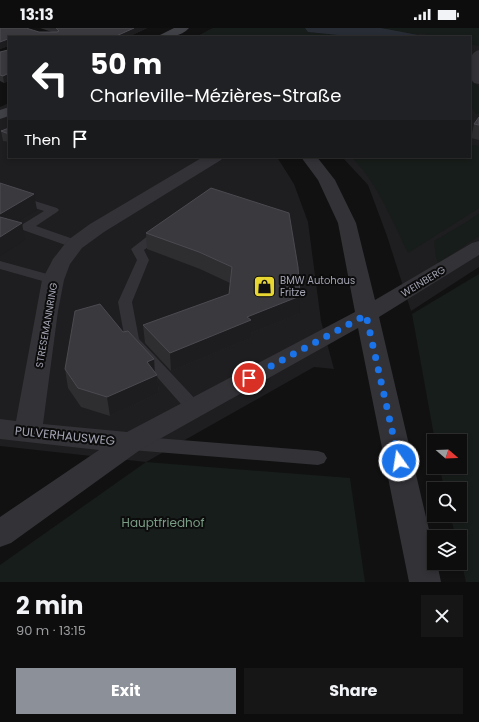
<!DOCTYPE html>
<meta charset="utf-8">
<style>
body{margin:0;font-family:Poppins,sans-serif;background:#161617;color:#f1f3f6;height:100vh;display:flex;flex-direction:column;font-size:15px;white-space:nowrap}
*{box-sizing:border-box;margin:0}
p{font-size:13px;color:#9a9c9e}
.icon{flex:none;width:22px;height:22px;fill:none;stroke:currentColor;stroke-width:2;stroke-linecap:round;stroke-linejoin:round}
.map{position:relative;height:554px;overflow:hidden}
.panel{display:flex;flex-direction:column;background:#0d0d0e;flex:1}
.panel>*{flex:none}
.banner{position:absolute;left:8px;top:8px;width:463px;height:122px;border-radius:0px;box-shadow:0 2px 6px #0003,0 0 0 1px #2d2d2e;background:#202124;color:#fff;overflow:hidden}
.needle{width:26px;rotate:109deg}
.tools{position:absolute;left:427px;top:406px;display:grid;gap:8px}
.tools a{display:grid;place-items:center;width:40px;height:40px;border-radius:0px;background:#0d0d0e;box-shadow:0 2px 6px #0003,0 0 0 1px #2d2d2e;font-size:20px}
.pin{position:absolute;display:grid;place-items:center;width:34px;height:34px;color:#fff;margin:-17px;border:2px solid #fff;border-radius:50%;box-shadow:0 1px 4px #0007}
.me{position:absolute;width:44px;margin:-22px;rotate:347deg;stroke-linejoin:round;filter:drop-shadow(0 0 3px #0008)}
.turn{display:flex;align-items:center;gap:14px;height:84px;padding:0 16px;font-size:18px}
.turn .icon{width:52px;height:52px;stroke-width:2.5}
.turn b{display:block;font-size:28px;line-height:34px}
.then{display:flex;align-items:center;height:38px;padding:0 16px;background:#0003;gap:8px;font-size:15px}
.round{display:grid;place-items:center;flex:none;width:42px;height:42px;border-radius:0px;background:#161617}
.head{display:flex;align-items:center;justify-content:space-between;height:68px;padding:0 16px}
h1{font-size:24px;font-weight:700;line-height:30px}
.cta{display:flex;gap:8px;margin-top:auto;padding:8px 16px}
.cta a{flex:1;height:46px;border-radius:0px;background:#8c9099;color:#fff;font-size:16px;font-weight:700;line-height:46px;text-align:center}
.cta a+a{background:#161617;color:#f1f3f6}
.status{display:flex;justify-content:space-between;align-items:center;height:28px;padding:0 20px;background:#0d0d0e;direction:ltr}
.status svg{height:11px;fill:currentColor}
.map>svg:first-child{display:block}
.built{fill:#1e1d1f}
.green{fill:#171d1a}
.water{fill:#282c35}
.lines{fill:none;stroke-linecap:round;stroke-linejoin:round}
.service{fill:#333237;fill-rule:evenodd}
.minor{fill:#333237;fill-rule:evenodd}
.secondary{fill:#404047;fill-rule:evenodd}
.wall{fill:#2e2d30}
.shaded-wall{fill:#1d1c1e}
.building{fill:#3a3a3e;stroke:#4b4a50}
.route{stroke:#1a73e8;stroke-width:7;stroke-dasharray:0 12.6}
.labels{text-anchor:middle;stroke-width:4;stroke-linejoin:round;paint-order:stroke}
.poi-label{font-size:10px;fill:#a3a4b2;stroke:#0c0c0d;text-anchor:start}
.street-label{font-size:10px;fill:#a3a4b2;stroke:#0c0c0d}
.near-street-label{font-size:12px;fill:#a3a4b2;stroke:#0c0c0d}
.near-park-label{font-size:12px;fill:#7a9d85;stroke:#0c0c0d}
</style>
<div class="status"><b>13:13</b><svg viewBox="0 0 49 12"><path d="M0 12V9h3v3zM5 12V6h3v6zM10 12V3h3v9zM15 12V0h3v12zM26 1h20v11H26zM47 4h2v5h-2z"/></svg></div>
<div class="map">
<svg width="479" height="554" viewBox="0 0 479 554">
<rect width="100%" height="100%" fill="#111112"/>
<path class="built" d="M213 0H479V239L411 283 387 208 368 157 342 129H470V9H196Z
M9 75V129H277L294 156 308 194 321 293 334 341 314 339 146 434 0 418V79Z"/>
<path class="green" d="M213 0H305L308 4 359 9H196Z
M381 0H479V18L470 16V9H439L419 5 418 7Z
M470 52 479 59V86H476L471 78 472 83 470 86Z
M470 117 479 118V180L408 225C394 196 375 150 351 129H470Z
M479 185V208L438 235 436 229 434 213 465 195Z
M479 246V554H466L460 528V509H456L450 487H460V461H444L440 439H460V413H435L412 286Z
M146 434 350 450 365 554H0V537Z"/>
<path class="water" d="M305 0H381L418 7 414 9H359L308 4Z"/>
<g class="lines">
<path class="service" d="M0 162 57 180 59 182 57 184 36 198 79 213 81 216 79 219H71L23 202 21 199 23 196 44 183 0 169Z
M162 199 166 200 168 203 166 206 144 222 149 232 132 274 139 311 200 376 202 380 200 384 194 386 188 384 127 315 125 312 118 274 137 232 131 221 158 200Z
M0 233 58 249 60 252 58 255 53 256 0 241Z
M131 408 318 423 324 425 327 430 324 435 318 437 131 422 125 420 122 415 125 410Z"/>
<path class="minor" d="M479 22V56L474 55 470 50C470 40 467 25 479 22Z
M203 129H223L221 132 104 204 82 220 70 236 64 252 58 283 43 396 127 404 355 284 338 195 318 152 301 129H317L335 152 356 195 375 272 472 215 479 213V227L379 289 434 523V535H437L441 554H409L358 300 140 422 11 515 0 519V489L99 422 0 411V391L16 393 42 252 53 231 68 212 90 196Z"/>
<path class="secondary" d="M174 0H189C181 9 169 9 158 9L160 7Z
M9 79V88L0 91V82Z"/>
</g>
<path class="wall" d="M0 0 39 4H52L40 0H147L128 9H9V53L4 55 0 53V24L8 22V18L0 21Z
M479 89V112L471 110 474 96Z
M9 100V114L3 113 1 103Z
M211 160 299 286 251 305V310L171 343 145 315 143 297 229 266 230 255 200 241 147 221 146 205Z
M123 304 154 331 155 343 157 347 159 365 110 388 81 379 68 360 65 341Z"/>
<path class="shaded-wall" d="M134 0H147L128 9H114Z
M8 11 9 18 0 21V14Z
M9 45V53L4 55 3 48Z
M34 166 37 182 0 204V186Z
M22 195 25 212 0 228V209Z
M300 268 299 286 251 305V310L171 343 170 325 247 289Z
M154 331 155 348 157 347 159 365 110 388 107 369 147 334Z"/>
<path class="building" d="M0 0H26L39 4H57L59 3 56 0H134L114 9H9V45L3 48 0 47V24L8 22V11L0 14Z
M479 89V97L474 96Z
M9 100V106L1 103Z
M0 155 34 166 0 186Z
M211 160 289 185 298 239 300 268 247 289 251 292 170 325 143 297 229 266 232 239 199 224 146 205Z
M0 189 22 195 0 209Z
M100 276 123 304 128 303 154 331 147 334 157 347 107 369 78 360 65 341 75 283Z"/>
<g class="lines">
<path class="route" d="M249 350 366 287 399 433"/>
</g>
<defs>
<symbol id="shop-square" viewBox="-11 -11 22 22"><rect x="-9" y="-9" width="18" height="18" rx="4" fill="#e8d733" stroke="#0c0c0d"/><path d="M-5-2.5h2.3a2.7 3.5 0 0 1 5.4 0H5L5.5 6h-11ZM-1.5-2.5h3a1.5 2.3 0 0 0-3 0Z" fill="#111"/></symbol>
</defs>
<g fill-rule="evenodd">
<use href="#shop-square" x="252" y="246" width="25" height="25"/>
</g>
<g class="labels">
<g class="poi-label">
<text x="280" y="256">BMW Autohaus<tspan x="280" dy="12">Fritze</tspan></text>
</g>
<g class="street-label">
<text transform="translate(423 253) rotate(-31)" y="4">WEINBERG</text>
<text transform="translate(46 297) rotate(-80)" y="4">STRESEMANNRING</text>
</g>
<g class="near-street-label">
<text transform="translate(65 408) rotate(6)" y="4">PULVERHAUSWEG</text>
</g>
<g class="near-park-label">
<text x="163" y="499">Hauptfriedhof</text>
</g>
</g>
</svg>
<div class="tools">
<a><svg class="needle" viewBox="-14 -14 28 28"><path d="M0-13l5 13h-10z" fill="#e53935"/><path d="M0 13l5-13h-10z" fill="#9a9c9e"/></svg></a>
<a><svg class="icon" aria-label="search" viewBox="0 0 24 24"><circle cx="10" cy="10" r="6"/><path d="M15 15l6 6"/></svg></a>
<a><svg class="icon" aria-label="layers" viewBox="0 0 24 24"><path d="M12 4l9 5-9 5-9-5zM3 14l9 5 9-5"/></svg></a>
</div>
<div class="pin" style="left:249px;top:350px;background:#d93025"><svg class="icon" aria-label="arrive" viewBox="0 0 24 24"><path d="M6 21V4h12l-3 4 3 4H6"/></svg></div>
<svg class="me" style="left:399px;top:433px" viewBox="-20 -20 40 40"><circle r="17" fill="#1a73e8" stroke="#fff" stroke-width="3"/><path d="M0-11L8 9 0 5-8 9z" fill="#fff"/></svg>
<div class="banner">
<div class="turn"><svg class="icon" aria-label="left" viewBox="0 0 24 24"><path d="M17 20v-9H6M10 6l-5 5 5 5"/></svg><div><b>50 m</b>Charleville-Mézières-Straße</div></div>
<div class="then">Then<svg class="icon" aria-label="arrive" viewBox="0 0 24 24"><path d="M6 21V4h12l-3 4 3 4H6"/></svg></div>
</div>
</div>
<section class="panel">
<div class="head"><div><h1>2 min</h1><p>90 m · 13:15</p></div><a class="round"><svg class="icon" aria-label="close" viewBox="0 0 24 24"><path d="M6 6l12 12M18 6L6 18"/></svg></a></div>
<div class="cta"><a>Exit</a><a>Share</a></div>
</section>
